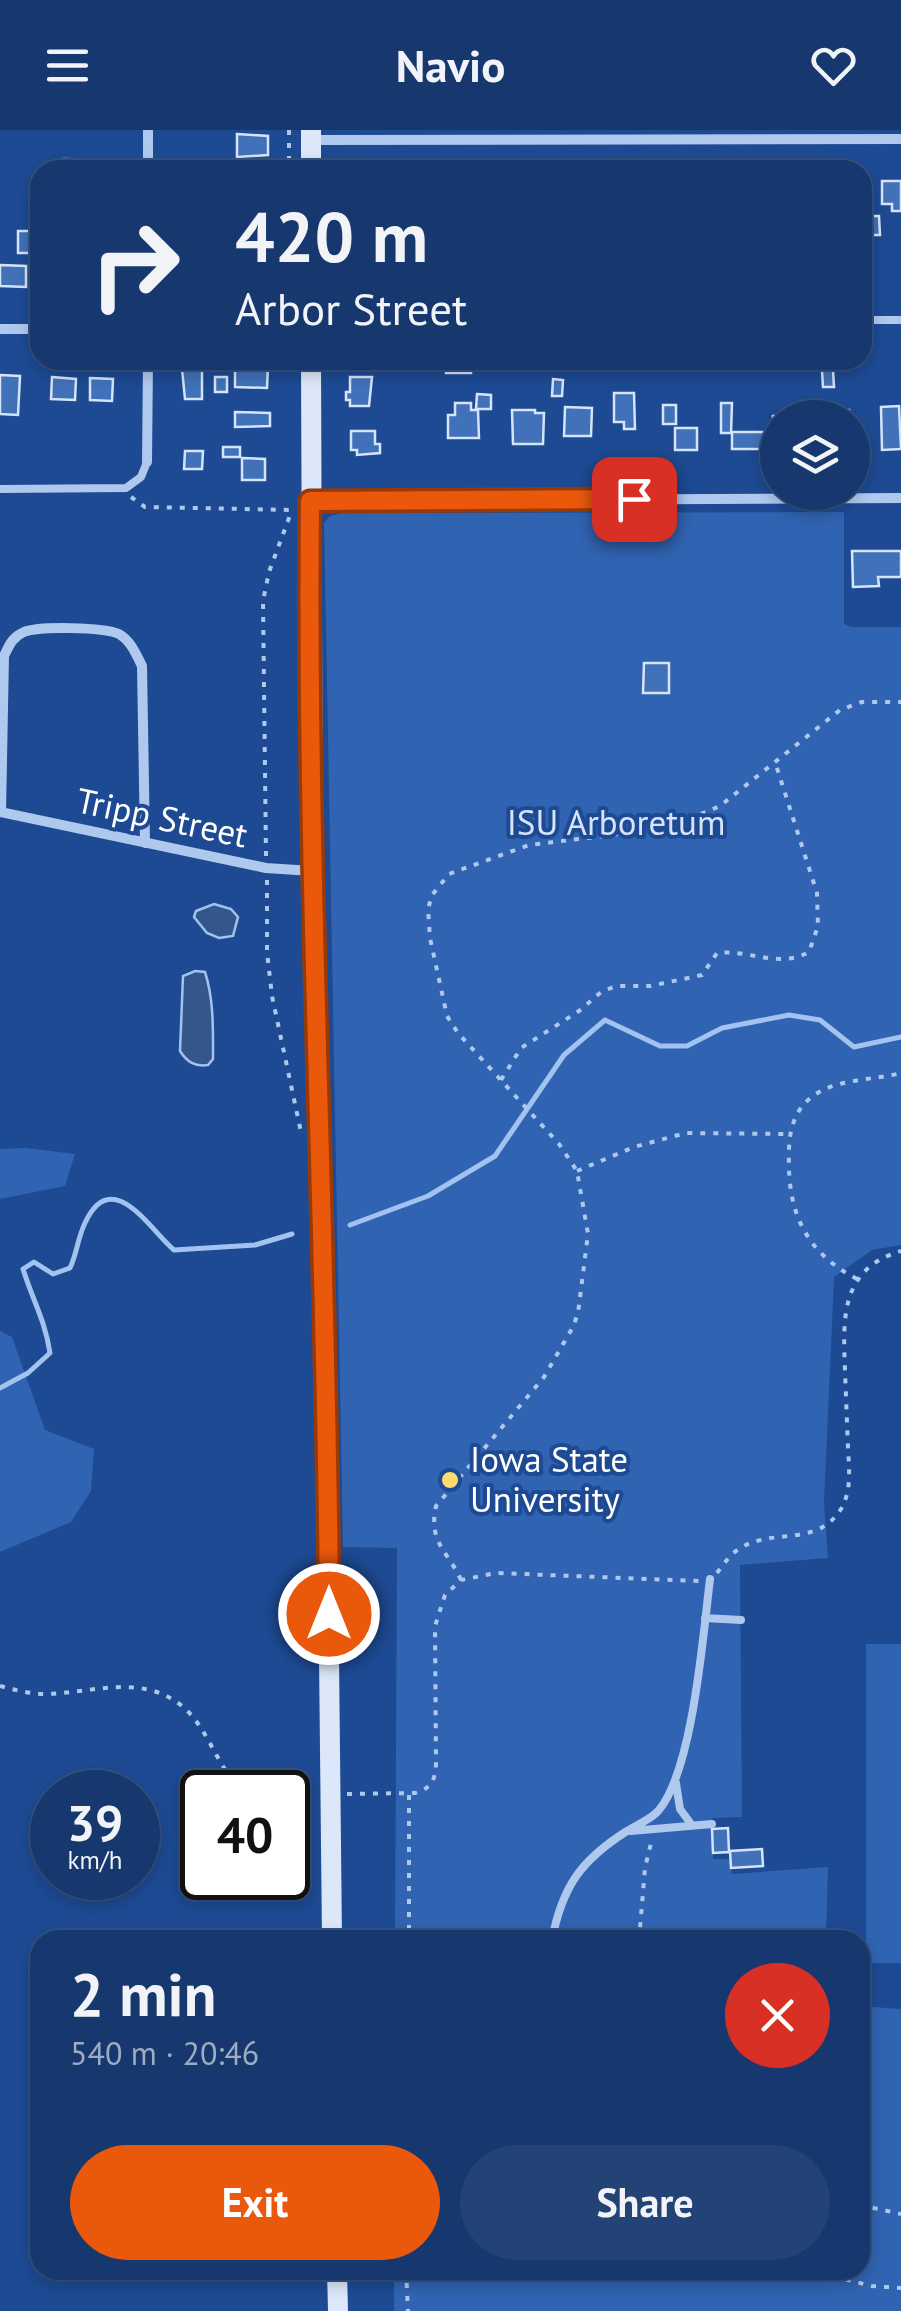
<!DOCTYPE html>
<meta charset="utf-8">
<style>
body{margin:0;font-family:"PT Sans",sans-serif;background:#234376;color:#f1f3f6;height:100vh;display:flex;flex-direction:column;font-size:38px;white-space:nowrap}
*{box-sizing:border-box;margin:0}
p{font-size:32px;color:#9eacc2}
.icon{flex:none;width:55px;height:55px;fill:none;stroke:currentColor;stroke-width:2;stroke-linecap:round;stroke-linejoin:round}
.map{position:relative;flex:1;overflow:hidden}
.panel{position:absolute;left:30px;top:1800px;width:840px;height:350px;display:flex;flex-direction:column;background:#16386e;border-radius:30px;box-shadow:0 5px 15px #0003,0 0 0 2px #355281}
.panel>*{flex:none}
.hud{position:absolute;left:30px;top:30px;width:842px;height:210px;border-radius:30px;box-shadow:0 5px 15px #0003,0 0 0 2px #355281;background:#16386e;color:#f1f3f6;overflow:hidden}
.buttons{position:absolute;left:760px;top:270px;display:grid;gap:20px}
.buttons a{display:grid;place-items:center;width:110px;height:110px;border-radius:50%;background:#16386e;box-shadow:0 5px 15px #0003,0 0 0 2px #355281;font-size:50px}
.speed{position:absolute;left:30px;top:1640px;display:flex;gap:20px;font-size:50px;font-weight:700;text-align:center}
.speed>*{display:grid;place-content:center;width:130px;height:130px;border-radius:50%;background:#16386e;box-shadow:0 5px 15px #0003,0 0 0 2px #355281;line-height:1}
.speed small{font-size:25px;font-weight:400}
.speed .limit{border:5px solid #111;border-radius:15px;background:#fff;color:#111}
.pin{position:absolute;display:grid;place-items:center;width:85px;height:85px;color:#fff;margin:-42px;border-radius:20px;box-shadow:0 5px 15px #0006}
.me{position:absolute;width:110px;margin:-55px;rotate:0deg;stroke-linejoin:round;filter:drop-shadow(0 0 8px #0008)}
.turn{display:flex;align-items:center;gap:35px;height:210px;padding:0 40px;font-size:45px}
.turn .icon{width:130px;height:130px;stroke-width:2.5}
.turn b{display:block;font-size:70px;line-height:85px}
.round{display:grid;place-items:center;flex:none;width:105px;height:105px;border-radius:52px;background:#234376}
.summary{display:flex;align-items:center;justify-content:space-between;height:170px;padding:0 40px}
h1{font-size:60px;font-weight:700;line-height:75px}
.primary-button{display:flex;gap:20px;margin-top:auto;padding:20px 40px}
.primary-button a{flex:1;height:115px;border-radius:60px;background:#ea580c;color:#fff;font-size:40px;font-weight:700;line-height:115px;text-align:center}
.primary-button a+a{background:#234376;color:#f1f3f6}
header{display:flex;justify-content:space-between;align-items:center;height:130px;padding:0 40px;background:#16386e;font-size:45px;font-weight:700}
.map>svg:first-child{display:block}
.green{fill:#3063b1}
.water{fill:#35568b;stroke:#a2c2f0;stroke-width:2.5}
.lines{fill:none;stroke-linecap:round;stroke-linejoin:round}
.stream{stroke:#a2c2f0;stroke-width:5}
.building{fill:#4171b8;stroke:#d5e4fa;stroke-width:2.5}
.path{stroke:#afc8ee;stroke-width:4;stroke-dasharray:5 8;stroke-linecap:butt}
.lane{stroke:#afc8ee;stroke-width:8}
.street{stroke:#afc8ee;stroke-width:10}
.secondary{stroke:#dce7fa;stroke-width:20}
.route-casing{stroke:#983908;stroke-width:25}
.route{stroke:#ea580c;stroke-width:18}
.poi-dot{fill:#fedb6d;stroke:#1d4a93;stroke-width:4}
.labels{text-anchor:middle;stroke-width:8;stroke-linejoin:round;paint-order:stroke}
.street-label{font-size:35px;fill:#fff;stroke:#1d4a93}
.park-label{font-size:35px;fill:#d5e4fa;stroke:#1d4a93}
.poi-label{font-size:35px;fill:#fff;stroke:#1d4a93;text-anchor:start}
</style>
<header><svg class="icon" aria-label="menu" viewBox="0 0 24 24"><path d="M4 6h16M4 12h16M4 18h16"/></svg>Navio<svg class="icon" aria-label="heart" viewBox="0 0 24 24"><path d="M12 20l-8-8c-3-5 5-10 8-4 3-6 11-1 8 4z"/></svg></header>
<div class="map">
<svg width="901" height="2181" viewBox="0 0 901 2181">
<rect width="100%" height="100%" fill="#1d4a93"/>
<path class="green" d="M844 382V494L851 497H901V1115L872 1120 834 1147 824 1373 828 1428 740 1435 742 1687 712 1688 713 1729H730L732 1744 828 1737 826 1810H395L397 1418 343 1417 324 393 330 386 343 383Z
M26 1018 75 1024 65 1056 0 1069V1019Z
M0 1201 12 1207 45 1300 94 1319 91 1361 71 1392 0 1422Z
M866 1514H901V1833H866Z
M860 1876 901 1879V2181H394V2140H860Z"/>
<path class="water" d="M214 774 231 779 238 787 233 806 219 808 207 803 194 787 196 781Z
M195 841 205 842C214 870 213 900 213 929L208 935C195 937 187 932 180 921L183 846Z"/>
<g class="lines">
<path class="stream" d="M350 1095 428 1066 495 1026 564 925 605 890 660 916H687L722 898 789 885 820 890 854 917 901 907
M0 1258 28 1243 50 1223C45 1190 33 1171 23 1139L34 1132 53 1144 70 1138C77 1123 78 1107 85 1093 112 1034 151 1101 174 1120L255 1115 292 1104"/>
</g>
<path class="building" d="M237 4 268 6V25L237 27Z
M64 29 105 30V40H64Z
M882 51H901V81H892V74H882Z
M862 86H879L880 105H862Z
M18 101H32L33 123H18Z
M0 135 26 136V157L0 156Z
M446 230H471V243H446Z
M235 234 268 235 267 258 235 257Z
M182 239H202V269H185Z
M833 240 834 257H823L822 241Z
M0 245 20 246 18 285 0 284Z
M52 247 76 249 75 270 51 269Z
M215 247H227V262H215Z
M350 247H372L369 276H350V270H346V262H350Z
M90 248 113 249 112 271 90 270Z
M553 249 563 250 562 266H552Z
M614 263H634L635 299H624V292H614Z
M477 264 491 265V279H476Z
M455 273H471V280H478L479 308H448V285H455Z
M721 273H732L731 303H721Z
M663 275H676V294H663Z
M899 276 901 319 882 320 881 277Z
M565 277 592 278 591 306H564Z
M512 280H535V283H544L543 314H513Z
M834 280H849V288H834Z
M235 282 270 283V296L235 297Z
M773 286H794L778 288V321H773Z
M852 297H858V327L852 328Z
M675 298H697V320H675Z
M351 301H375V314H380V323L357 325V320H351Z
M732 302H764V319H732Z
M223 317H240V327H223Z
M185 321H203L202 339H184Z
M242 328 265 329V350H242Z
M852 421H901V447H878L879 456 853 457Z
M644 533H669V563H643Z
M728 1698 729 1722 713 1723 712 1699Z
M762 1719 763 1736 731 1738 730 1721Z"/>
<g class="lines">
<path class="path" d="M289 0V40
M131 367 145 377 292 380
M266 726 263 471 269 442 292 380
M267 750V822L272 866 301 1002
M501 950 521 918 579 881 601 862 616 856H650L702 845 717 823C748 819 779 839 809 822L818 796 817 763 775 632
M577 1041 634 1017 686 1003 789 1004
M857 1149C803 1121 787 1079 789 1022 789 1004 793 985 806 972 829 948 871 951 901 943
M717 1443C725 1432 732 1422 744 1416 777 1399 818 1416 841 1379 852 1360 849 1339 848 1318 847 1293 846 1267 845 1241 843 1188 840 1139 901 1121
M461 1450C448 1421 428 1413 436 1376L544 1247 573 1197 578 1183 588 1104 577 1041 559 1014 458 903 447 886 430 808 428 779 432 765 449 744 529 715 620 704 682 692 720 676 840 580 862 572H901
M0 1556C15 1560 30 1564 46 1564 93 1563 141 1543 182 1576 211 1600 217 1643 247 1662
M347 1664 415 1663C432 1658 435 1650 436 1634L435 1496 445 1465 461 1450 496 1443 700 1451
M409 1665V1810
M288 1666 313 1665
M639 1810 645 1738 651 1713
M860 2075 901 2084
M406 2140 408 2181
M808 2140 872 2156 901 2158"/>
<path class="lane" d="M862 190H901
M0 359 126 358 141 347 147 332
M705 1488 741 1490
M676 1653 680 1679 691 1694
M631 1701 712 1694
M552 1810C562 1757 581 1730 627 1701 638 1694 652 1689 659 1680 693 1639 703 1505 710 1449"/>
<path class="street" d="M311 10 901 9
M148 40V0
M0 199H40
M147 332 148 230
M312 371 901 368
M0 682 266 738 312 741
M1 682 4 526C9 516 12 507 24 502 39 496 103 497 119 504 131 511 136 524 142 536L145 713"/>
<path class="secondary" d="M311 0V40
M311 230 313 741 325 1148 332 1810
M337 2140 338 2181"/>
</g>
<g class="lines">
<defs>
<path id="route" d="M329 1484C327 1113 306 742 310 371L634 369"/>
</defs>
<use href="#route" class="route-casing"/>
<use href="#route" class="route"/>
</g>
<circle class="poi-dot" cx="450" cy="1350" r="10"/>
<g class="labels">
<g class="street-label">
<text transform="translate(162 688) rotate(12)" y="12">Tripp Street</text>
</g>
<g class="park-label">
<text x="616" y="705">ISU Arboretum</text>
</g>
<g class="poi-label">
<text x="470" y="1342">Iowa State<tspan x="470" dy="40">University</tspan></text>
</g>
</g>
</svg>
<div class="buttons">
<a><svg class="icon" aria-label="layers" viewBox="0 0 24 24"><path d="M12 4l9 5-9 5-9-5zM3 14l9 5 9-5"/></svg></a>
</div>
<div class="speed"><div>39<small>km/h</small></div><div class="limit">40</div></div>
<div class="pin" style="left:634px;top:369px;background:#d93025"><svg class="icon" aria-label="arrive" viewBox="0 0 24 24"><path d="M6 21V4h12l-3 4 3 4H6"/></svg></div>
<svg class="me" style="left:329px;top:1484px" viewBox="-20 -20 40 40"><circle r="17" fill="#ea580c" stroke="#fff" stroke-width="3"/><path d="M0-11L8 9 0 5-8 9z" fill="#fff"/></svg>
<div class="hud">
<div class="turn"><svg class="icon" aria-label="right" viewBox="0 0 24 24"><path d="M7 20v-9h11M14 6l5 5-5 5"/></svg><div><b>420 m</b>Arbor Street</div></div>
</div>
<section class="panel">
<div class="summary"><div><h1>2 min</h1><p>540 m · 20:46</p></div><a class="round" style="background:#d93025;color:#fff"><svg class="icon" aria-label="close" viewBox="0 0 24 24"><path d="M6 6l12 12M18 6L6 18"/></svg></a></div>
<div class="primary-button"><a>Exit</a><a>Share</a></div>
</section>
</div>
